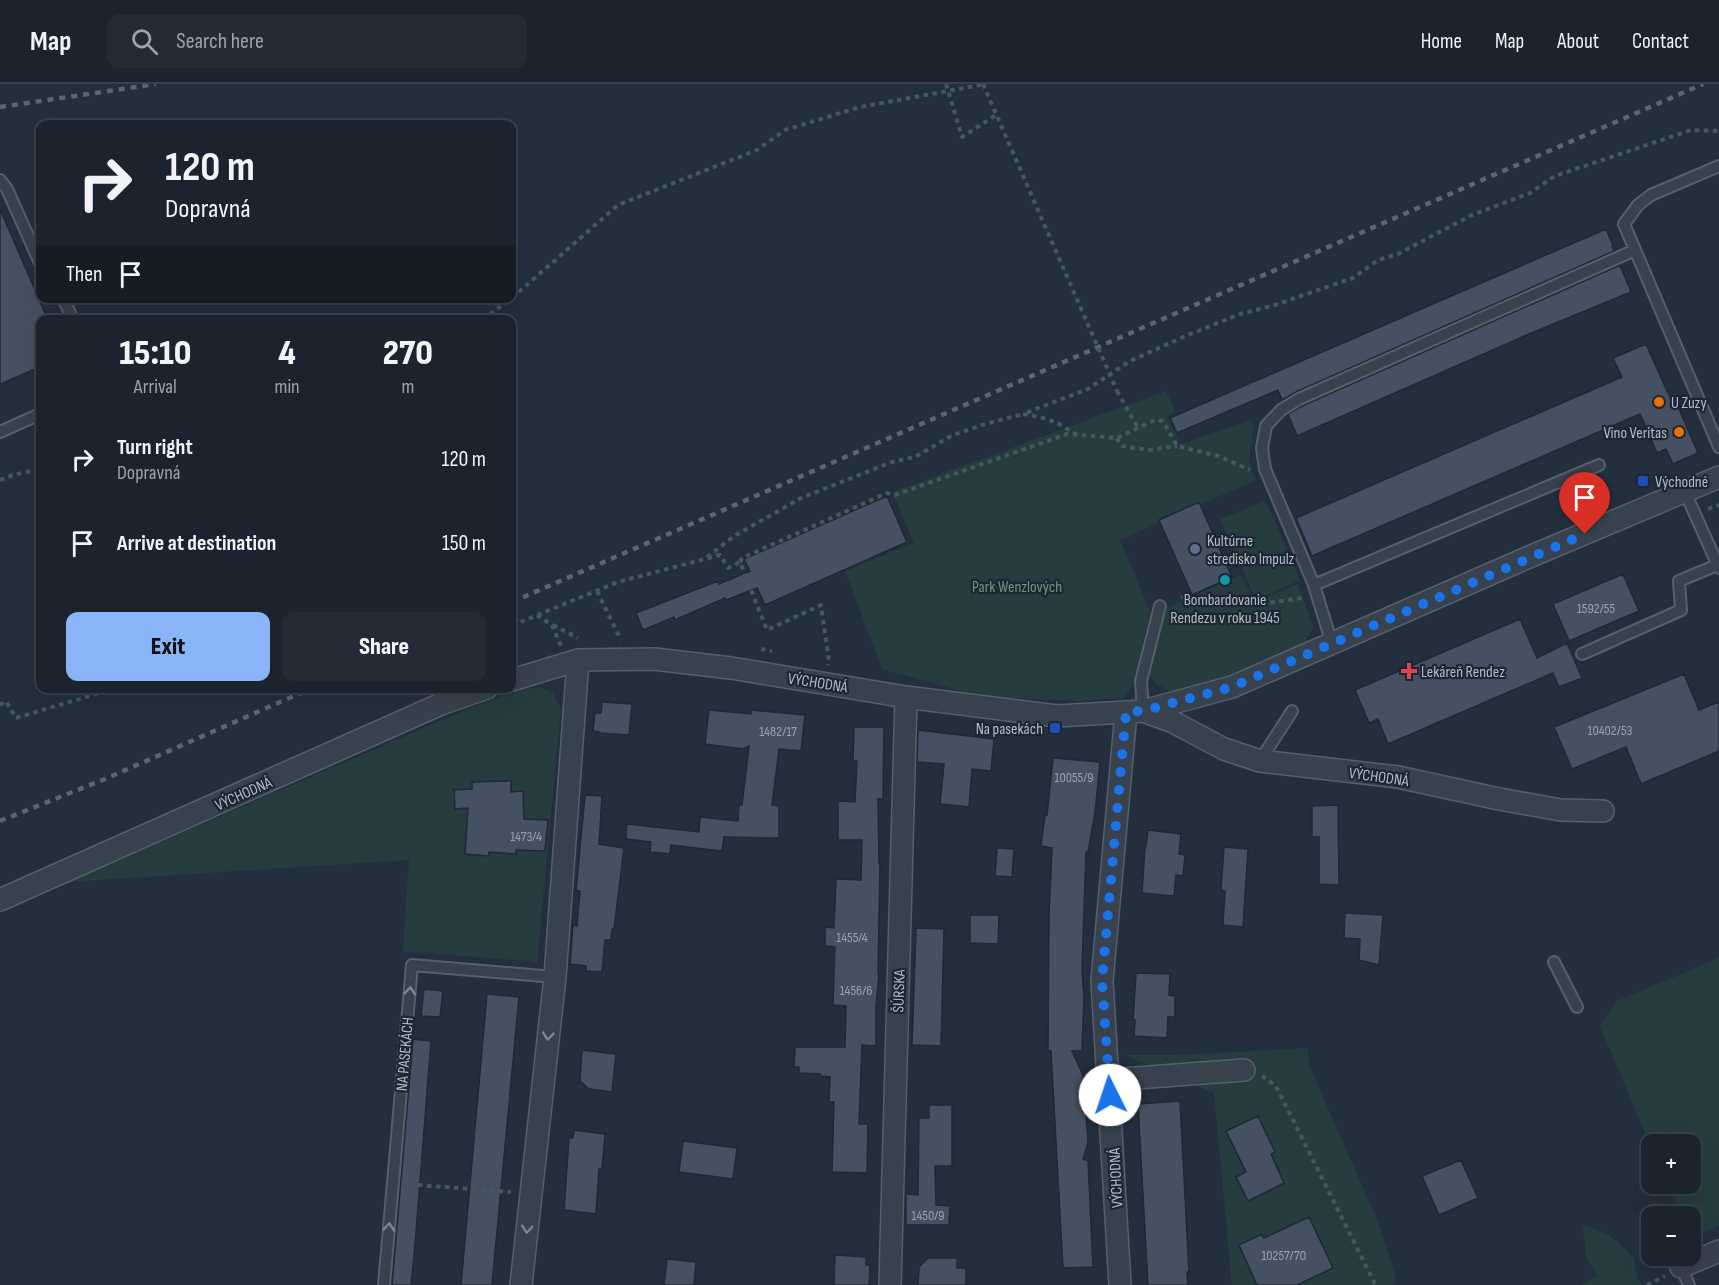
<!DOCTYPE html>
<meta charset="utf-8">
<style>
body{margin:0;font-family:"Sofia Sans Condensed",sans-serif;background:#242b36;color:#f1f3f6;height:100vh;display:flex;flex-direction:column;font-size:22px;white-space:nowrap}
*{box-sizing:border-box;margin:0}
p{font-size:20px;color:#a0a4aa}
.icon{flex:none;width:33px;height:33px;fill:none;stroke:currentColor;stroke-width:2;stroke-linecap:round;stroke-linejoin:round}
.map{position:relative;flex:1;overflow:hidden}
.side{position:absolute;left:36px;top:231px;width:480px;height:378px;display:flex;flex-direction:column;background:#1b232e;border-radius:12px;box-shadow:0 6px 24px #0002,0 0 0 2px #39404a}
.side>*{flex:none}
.top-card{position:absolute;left:36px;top:36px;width:480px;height:183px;border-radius:12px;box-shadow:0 6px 24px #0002,0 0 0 2px #39404a;background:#1b232e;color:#f1f3f6;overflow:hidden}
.controls{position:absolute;left:1641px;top:1050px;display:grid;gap:12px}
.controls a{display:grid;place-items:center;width:60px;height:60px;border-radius:12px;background:#1b232e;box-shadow:0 6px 24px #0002,0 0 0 2px #39404a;font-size:30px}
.pin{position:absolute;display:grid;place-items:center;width:51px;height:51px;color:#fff;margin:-62px -26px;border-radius:50% 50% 50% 0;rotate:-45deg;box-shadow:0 0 6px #0007}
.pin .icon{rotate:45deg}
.me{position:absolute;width:66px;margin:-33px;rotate:356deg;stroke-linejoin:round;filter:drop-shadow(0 0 4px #0008)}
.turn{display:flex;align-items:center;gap:21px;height:126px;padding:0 30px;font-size:27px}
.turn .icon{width:78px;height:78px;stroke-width:2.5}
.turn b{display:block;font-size:42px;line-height:51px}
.then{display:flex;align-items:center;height:57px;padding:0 30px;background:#0003;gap:12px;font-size:22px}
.eta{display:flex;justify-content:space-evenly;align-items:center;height:102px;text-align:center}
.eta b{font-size:36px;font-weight:800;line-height:42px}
.action{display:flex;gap:12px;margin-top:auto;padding:12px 30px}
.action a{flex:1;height:69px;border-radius:12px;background:#8ab4f8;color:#111;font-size:24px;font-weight:800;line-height:69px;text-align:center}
.action a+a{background:#242b36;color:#f1f3f6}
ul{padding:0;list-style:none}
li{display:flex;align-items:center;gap:18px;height:84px;padding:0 30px}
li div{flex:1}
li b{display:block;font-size:22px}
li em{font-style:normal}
header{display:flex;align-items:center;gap:36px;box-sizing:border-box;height:84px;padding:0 30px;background:#1b232e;border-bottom:2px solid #39404a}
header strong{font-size:28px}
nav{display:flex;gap:33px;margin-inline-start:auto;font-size:21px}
.search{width:420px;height:54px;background:#242b36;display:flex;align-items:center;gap:15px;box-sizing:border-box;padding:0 21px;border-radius:12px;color:#a0a4aa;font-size:22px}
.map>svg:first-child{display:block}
.green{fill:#263c3f}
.building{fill:#455162;stroke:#1f2835;stroke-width:1.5}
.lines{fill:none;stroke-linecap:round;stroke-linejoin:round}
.lane-casing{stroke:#565f6c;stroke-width:14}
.street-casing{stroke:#565f6c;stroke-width:24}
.path{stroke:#44595c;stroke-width:4;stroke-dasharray:4.5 4.5;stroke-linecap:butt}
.lane{stroke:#38414e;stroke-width:10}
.street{stroke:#38414e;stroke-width:21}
.rail{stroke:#5a6575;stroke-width:4.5;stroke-dasharray:6 6;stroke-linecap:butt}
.path-bridge{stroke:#44595c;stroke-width:4;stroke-dasharray:4.5 4.5;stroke-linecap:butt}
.oneway{stroke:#7c8592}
.route{stroke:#1a73e8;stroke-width:10;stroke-dasharray:0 18}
.food-dot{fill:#e8710a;stroke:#1d2633;stroke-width:2}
.transit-dot{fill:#1a4fb4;stroke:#1d2633;stroke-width:2}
.service-dot{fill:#5c6f8a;stroke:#1d2633;stroke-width:2}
.culture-dot{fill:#0f9aa8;stroke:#1d2633;stroke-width:2}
.health-dot{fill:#e0444e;stroke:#1d2633;stroke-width:2}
.labels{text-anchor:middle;stroke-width:4.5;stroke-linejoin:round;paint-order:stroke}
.number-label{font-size:14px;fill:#98a1af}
.poi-label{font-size:16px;fill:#b4bcc9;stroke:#1d2633;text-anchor:start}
.park-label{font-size:16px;fill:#6b9a76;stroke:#1d2633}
.street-label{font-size:16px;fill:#b4bcc9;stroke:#1d2633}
</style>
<header>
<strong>Map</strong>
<div class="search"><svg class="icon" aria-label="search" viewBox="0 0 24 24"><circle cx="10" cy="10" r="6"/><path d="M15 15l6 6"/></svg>Search here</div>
<nav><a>Home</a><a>Map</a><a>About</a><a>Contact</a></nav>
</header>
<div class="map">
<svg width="1719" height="1201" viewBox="0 0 1719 1201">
<rect width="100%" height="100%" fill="#242f3e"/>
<path class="green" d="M1166 307 1175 327 1167 332 1180 360 1249 337 1254 341 1249 377 1256 396 1120 456 1150 527 1133 601 1124 614 1074 617 983 613 882 585 845 487 914 459 892 408Z
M1266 417 1300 496 1256 516 1220 435Z
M1240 491 1256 518 1298 500 1313 543 1303 562 1231 591 1173 608 1156 600 1148 589 1166 524Z
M539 603 553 609 561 625 537 878 403 867 409 776 68 798 468 625 517 607Z
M1719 874V1142L1698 1151 1691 1147 1690 1132H1681L1667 1100H1690V1060H1652L1651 1063 1600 942 1617 917Z
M1307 964 1310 983 1378 1138 1396 1194 1392 1201H1232L1214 1009 1125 971H1180Z
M1583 1141 1608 1150 1634 1173 1637 1195 1643 1201H1581L1597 1192 1586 1172Z"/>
<path class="building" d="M0 125 48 236H40V283L0 300Z
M1606 145 1613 161 1612 162 1614 167 1296 308 1282 316 1278 306 1177 349 1170 334Z
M1620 181 1631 208 1529 250 1297 352 1288 330 1302 322Z
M1646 260 1667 307 1674 319 1676 318 1698 369 1673 380 1666 365 1657 369 1640 330 1312 472 1296 434 1622 293 1613 274Z
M887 412 907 458 765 521 757 504 726 516 725 514 675 536 674 533 643 546 636 529 718 497 719 500 750 487 744 475Z
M1199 418 1232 493 1192 511 1159 436Z
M1623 490 1639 527 1569 557 1553 520Z
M1520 535 1537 574 1567 559 1582 594 1559 603 1553 589 1388 660 1378 635 1369 639 1355 606Z
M1684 590 1699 626 1719 618V667L1641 700 1626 663 1572 685 1554 643Z
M602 618 632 620 629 651 599 649V648L593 647 595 629H601Z
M709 626 751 630V626L805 631 801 667 779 665 772 721 779 722V754L724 753 722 767 671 761 670 770 650 768 651 758 626 755 627 740 699 748 700 733 738 737 739 721H742L749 662 743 665 705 660Z
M854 643H884L883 715H878L879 779H880L878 890H879L876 923V962L862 961 859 1040H868L867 1089 832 1088 834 1018H829L830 993 820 992V990L799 989V983H794L795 963H845L846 922 833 921 835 863 825 862V843L834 844 836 795 861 796 862 756H838V717L855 718 857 677H853Z
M918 646 994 655 991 687 972 685 969 723 940 720 944 680 917 678Z
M1053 674 1100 678 1095 729 1088 768H1086L1082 887 1084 912 1082 967H1072L1083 991 1088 1059 1083 1075 1088 1077 1093 1183 1063 1184 1051 967H1048L1049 832 1052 764 1041 762 1045 731H1047Z
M511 697V708L523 707 524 735 548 736 545 767 516 766V770L489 768V772L465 770 468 724 455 725 454 706 472 705V698Z
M585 711 602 712 599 760 624 764 614 845H612L611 856H605L602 888 586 887V882L570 880 573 841 577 842 580 807H576Z
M1338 721 1339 801 1319 800V753H1312V722Z
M1148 746 1181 750 1179 770 1185 771 1183 792 1176 791 1174 812 1142 809 1145 762H1146Z
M1224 763 1248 765 1243 843 1223 841 1225 807 1221 806Z
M997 764 1014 765 1012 793 995 792Z
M1345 829 1383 831 1379 881 1359 876 1360 855 1344 854Z
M970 831H999L998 860 970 859Z
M916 844 944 845 941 962 912 961Z
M1136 889 1170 890 1169 911 1175 912V933H1168L1167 954 1134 952 1135 936H1133Z
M424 905 443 907 440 933 421 932Z
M487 910 519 913 492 1201H461Z
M413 955 431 957 415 1161 411 1201H392Z
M582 966 616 970 612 1008 589 1005 580 997Z
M1180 1017 1189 1188H1187L1188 1201H1148L1138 1020Z
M929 1021H952V1082H935L936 1121 950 1122 949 1141H906V1110L918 1111 919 1034H929Z
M1258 1032 1275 1068 1271 1070 1284 1099 1248 1117 1236 1093 1246 1088 1226 1047Z
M574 1046 605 1050 602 1085H599L596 1130 564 1126 569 1054H573Z
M683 1057 737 1064 733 1095 679 1088Z
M1461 1076 1478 1114 1439 1131 1422 1092Z
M1309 1133 1333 1184 1297 1201H1257L1239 1161 1262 1150 1264 1154Z
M835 1171 866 1173V1181H870L869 1201H834Z
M928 1174H957V1184H966V1201H918L919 1183Z
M667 1175 696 1178 694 1201H664Z"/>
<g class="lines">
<defs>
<path id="lane" d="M1719 82 1651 111 1638 121 1624 140 1719 363
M0 96 7 105 40 179
M63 214 73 236
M0 348 40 330
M1685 408 1719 484
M1314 501 1599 381
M1332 560 1314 501 1265 385 1262 364 1266 342 1281 326 1299 315 1635 166
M1582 570 1681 526 1679 497 1717 481
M1143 627 1141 597 1160 522
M1260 677 1292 627
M1554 878 1577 923
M1681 1183 1689 1201
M384 1201 412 881 555 893"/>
<path id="street" d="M512 596 578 576 654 575 731 584 906 613 1057 632 1143 627 1173 638 1224 665 1260 677 1398 693 1499 715 1561 726 1603 727
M1143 627 1232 603 1529 473 1719 393
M0 816 441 620 487 604
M1109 996 1244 986
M1681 1183 1719 1167
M521 1201 555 893 578 576
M890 1201 906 613
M1120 1201 1102 897 1126 628"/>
</defs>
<use href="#lane" class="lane-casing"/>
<use href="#street" class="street-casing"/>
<path class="path" d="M946 0 962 53 996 31
M512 214 618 121 757 66 785 46 860 23 986 0
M483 236 511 214
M1117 307 1138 344
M1077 351C1056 337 1048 334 1023 330L1088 305 1130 277 1188 251 1240 230 1272 222 1353 194 1378 176 1398 170 1472 131 1530 109 1555 92 1691 46 1719 47
M1117 354 1122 362 1149 366 1177 362
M0 396 13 391 40 385
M1708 425 1719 421
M707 473 736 451 801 414 892 378 915 373 951 352 982 341 1023 330
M740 478 742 474 887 409 895 411 1067 350 1117 354 1155 336 1163 337 1177 362 1218 372 1250 386
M597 507 621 556
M1181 513 1253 521 1302 514
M512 525 518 539 618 498 720 471 728 484 740 478 767 546 821 521 829 577 828 581
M537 531 552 541 561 562
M553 541 578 554
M761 565 772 567
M0 621 6 617 16 634 116 604
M1262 992 1276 1002 1375 1200
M418 1101 511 1108
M1647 1201 1665 1192"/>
<use href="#lane" class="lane"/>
<use href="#street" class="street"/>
<path class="rail" d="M0 23 156 0
M512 518 1703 0
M0 737 105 695 312 604"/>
<path class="path-bridge" d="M983 0 1117 307"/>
</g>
<defs><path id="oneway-chevron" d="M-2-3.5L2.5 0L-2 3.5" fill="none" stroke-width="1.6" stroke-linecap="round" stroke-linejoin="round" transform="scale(1.5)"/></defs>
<g class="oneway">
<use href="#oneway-chevron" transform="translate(410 907) rotate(-85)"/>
<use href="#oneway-chevron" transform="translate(548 952) rotate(96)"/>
<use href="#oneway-chevron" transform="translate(389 1143) rotate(-85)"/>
<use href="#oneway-chevron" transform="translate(527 1145) rotate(96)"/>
</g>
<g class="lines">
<path class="route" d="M1110 1011 1102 897 1126 628 1143 627 1232 603 1585 450"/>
</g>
<g class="food-dot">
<circle cx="1659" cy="318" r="6"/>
<circle cx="1679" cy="348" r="6"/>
</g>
<g class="transit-dot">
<rect x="1637" y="391" width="12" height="12" rx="3"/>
<rect x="1049" y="638" width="12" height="12" rx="3"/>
</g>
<circle class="service-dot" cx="1195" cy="465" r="6"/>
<circle class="culture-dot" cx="1225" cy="496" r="6"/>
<path class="health-dot" d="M1406 578h6v6h6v6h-6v6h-6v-6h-6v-6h6z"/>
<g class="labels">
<g class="number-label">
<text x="1596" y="529">1592/55</text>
<text x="1610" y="651">10402/53</text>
<text x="778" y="652">1482/17</text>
<text x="1074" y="698">10055/9</text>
<text x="526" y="757">1473/4</text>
<text x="852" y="858">1455/4</text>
<text x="856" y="911">1456/6</text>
<text x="928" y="1136">1450/9</text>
<text x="1284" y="1176">10257/7O</text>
</g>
<g class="poi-label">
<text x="1671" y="324">U Zuzy</text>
<text x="1667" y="354" text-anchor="end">Vino Veritas</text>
<text x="1655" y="403">Východné</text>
<text x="1207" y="462">Kultúrne<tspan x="1207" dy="18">stredisko Impulz</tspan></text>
<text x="1225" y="521" text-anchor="middle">Bombardovanie<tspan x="1225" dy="18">Rendezu v roku 1945</tspan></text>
<text x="1421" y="593">Lekáreň Rendez</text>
<text x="1043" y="650" text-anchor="end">Na pasekách</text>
</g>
<g class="park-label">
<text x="1017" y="508">Park Wenzlových</text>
</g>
<g class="street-label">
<text transform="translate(818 598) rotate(9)" y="6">VÝCHODNÁ</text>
<text transform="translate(1379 692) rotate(8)" y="6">VÝCHODNÁ</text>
<text transform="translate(243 709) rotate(-24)" y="6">VÝCHODNÁ</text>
<text transform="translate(898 907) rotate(-88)" y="6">ŠÚRSKA</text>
<text transform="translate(404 970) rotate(-85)" y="6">NA PASEKÁCH</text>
<text transform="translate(1115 1094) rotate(-93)" y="6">VÝCHODNÁ</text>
</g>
</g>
</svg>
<div class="controls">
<a>+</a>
<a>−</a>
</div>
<div class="pin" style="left:1585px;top:450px;background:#d93025"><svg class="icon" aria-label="arrive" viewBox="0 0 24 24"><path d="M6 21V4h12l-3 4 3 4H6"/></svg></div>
<svg class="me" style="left:1110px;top:1011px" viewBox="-20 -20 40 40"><circle r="19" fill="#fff"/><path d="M0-13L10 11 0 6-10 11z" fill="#1a73e8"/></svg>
<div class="top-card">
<div class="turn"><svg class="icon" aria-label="right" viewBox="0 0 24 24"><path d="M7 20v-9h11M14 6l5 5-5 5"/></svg><div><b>120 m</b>Dopravná</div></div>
<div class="then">Then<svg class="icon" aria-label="arrive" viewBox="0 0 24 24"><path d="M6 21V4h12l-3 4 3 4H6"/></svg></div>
</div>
<section class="side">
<div class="eta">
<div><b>15:10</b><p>Arrival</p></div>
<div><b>4</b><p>min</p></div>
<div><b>270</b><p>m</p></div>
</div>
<ul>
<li><svg class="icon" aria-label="right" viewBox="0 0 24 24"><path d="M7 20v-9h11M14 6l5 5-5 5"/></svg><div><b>Turn right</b><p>Dopravná</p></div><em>120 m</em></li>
<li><svg class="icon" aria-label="arrive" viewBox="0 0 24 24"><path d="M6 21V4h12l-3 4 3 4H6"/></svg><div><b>Arrive at destination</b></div><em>150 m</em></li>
</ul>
<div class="action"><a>Exit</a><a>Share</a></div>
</section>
</div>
